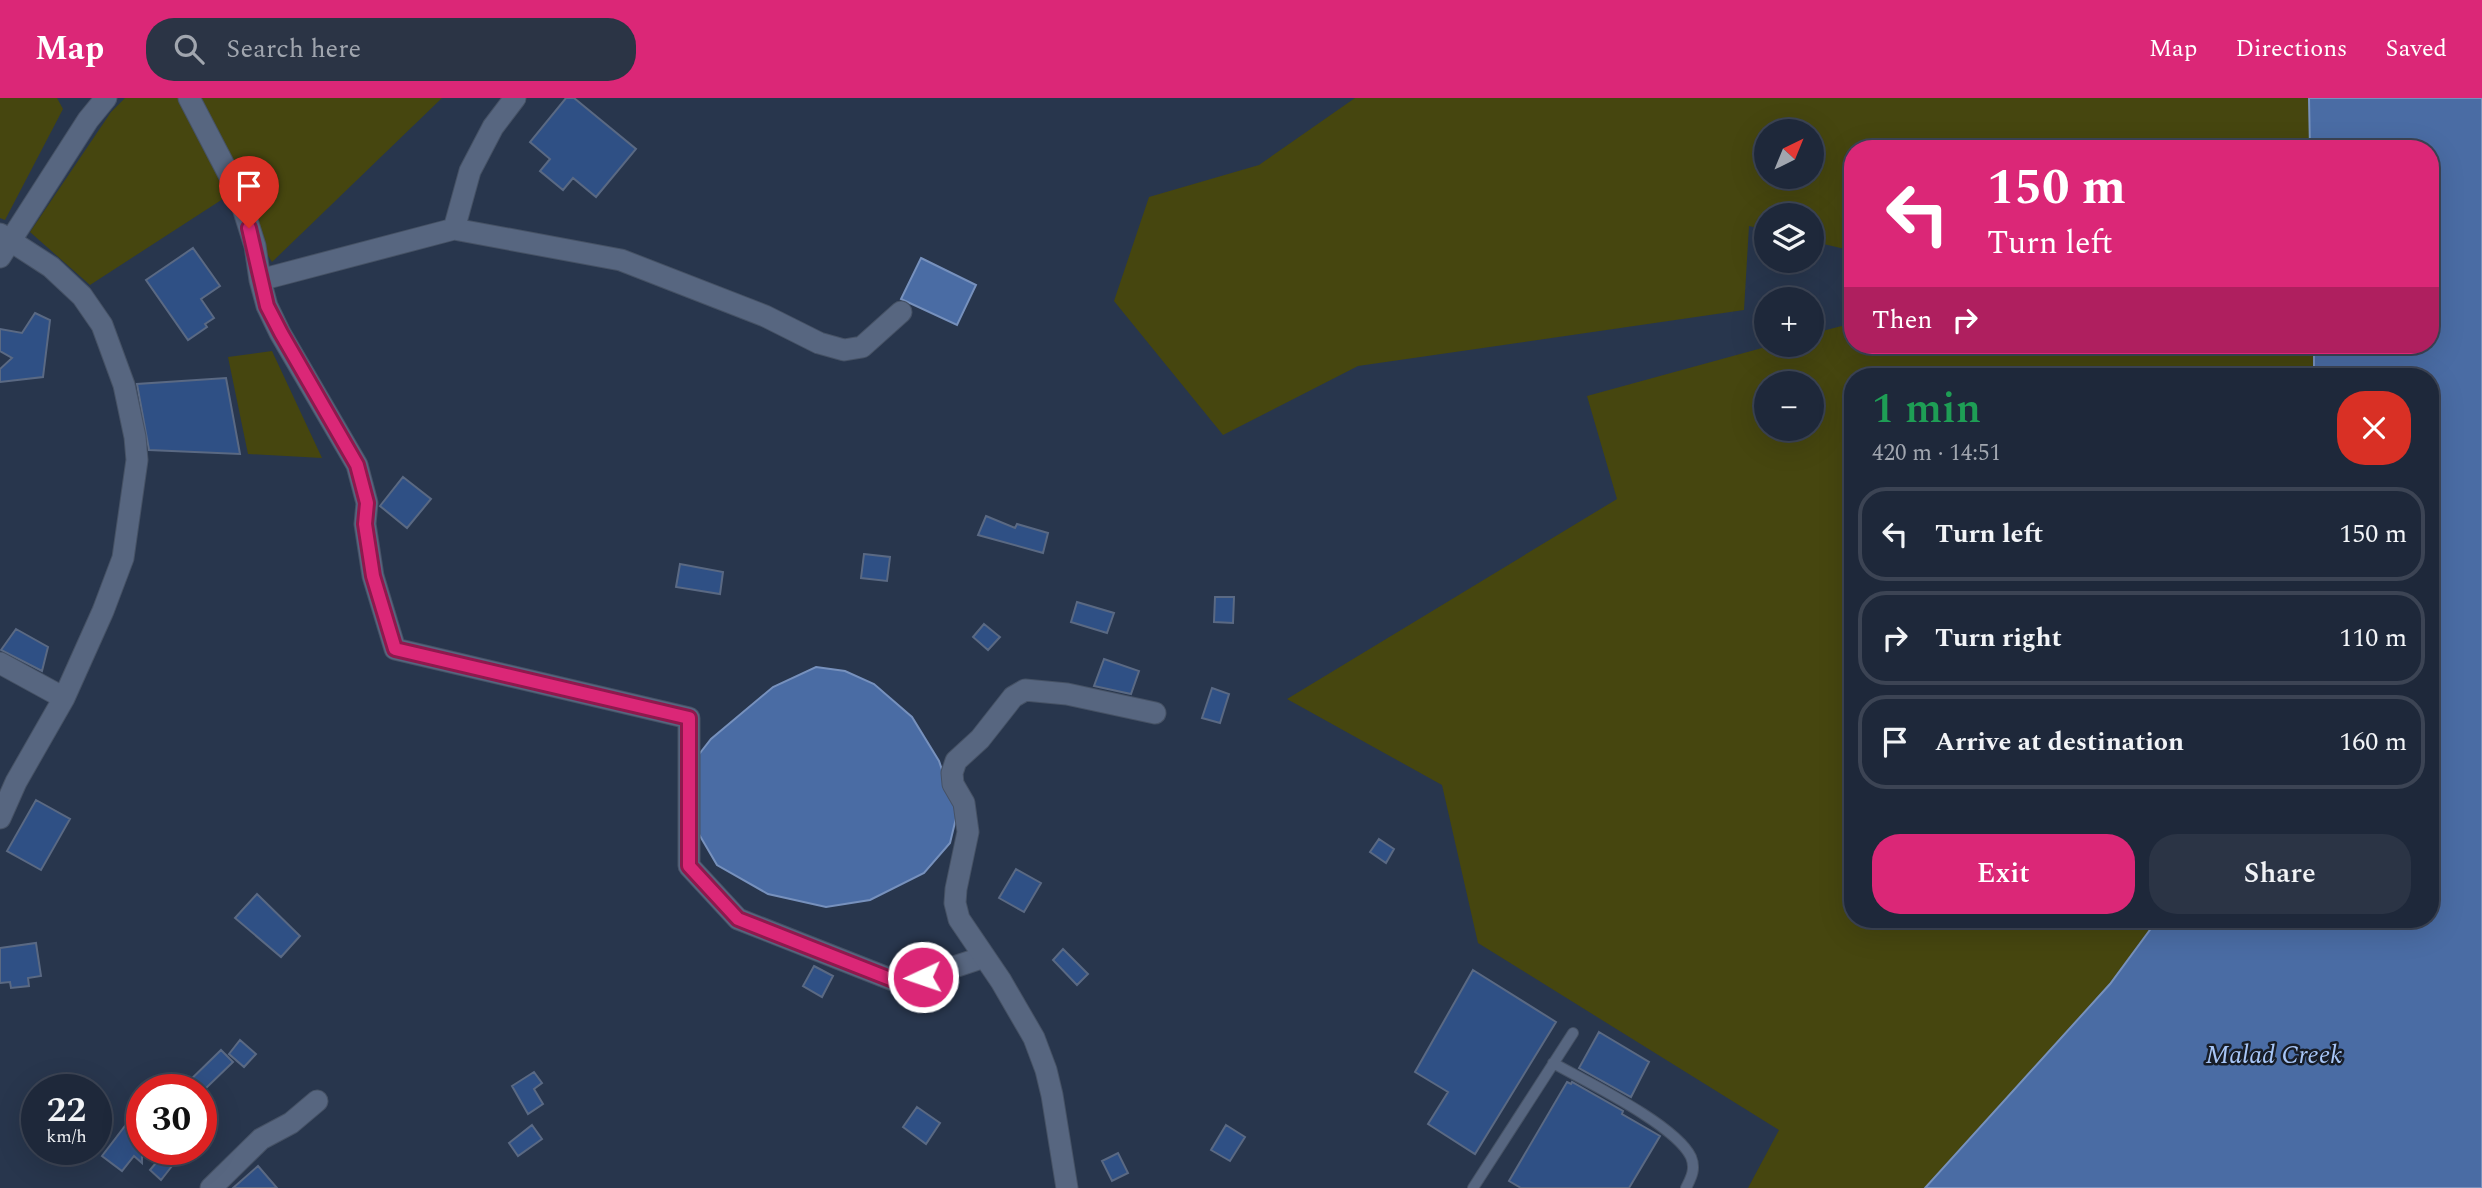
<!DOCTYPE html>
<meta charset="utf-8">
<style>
body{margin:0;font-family:Spectral,serif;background:#2b3445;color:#f1f3f6;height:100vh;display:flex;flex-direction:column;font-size:26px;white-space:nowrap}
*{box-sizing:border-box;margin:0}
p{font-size:23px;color:#a1a6af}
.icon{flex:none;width:38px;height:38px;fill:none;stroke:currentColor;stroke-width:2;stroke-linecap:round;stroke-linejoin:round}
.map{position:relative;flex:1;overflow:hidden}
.sheet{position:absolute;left:1844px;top:270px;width:595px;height:560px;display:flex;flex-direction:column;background:#1e283a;border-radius:28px;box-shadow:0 7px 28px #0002,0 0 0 2px #3c4454}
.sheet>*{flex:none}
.hud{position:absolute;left:1844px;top:42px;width:595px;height:214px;border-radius:28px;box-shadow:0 7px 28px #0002,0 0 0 2px #3c4454;background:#db2777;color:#fff;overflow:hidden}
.needle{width:46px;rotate:43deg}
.fabs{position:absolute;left:1754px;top:21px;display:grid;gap:14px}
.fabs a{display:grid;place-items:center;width:70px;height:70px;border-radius:50%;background:#1e283a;box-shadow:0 7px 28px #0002,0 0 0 2px #3c4454;font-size:35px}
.speed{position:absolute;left:21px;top:976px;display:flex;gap:14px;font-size:35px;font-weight:700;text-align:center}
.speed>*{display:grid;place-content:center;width:91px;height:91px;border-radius:50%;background:#1e283a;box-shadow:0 7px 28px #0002,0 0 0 2px #3c4454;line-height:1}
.speed small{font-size:18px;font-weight:400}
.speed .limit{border:10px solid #d22;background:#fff;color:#111}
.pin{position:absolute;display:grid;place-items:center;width:60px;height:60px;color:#fff;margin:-72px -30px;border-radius:50% 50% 50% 0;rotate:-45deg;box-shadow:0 0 7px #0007}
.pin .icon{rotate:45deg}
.me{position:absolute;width:77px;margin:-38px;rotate:267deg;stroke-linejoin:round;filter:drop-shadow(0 0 5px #0008)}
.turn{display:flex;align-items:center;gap:24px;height:147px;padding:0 28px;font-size:32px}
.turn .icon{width:91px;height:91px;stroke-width:2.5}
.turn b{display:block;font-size:49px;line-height:60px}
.then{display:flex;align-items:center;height:66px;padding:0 28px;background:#0003;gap:14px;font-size:26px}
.round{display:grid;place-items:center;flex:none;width:74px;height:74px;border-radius:28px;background:#2b3445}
.summary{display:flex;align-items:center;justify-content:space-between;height:119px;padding:0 28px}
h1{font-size:42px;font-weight:600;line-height:52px;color:#1e9e55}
.cta{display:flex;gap:14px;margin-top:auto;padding:14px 28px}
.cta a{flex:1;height:80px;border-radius:28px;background:#db2777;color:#fff;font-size:28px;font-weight:600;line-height:80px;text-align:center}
.cta a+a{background:#2b3445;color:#f1f3f6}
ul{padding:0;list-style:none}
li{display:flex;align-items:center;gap:21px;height:94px;margin:0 14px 10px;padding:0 14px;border:4px solid #3c4454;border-radius:28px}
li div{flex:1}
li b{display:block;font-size:26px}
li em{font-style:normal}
header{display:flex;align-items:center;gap:42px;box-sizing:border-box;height:98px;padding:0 35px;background:#db2777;color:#fff}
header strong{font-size:33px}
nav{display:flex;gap:38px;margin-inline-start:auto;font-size:24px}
.search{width:490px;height:63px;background:#2b3445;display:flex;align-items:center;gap:18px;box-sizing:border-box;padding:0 24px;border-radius:28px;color:#a1a6af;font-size:26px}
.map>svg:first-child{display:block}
.green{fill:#46460f;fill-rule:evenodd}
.water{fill:#4a6ca4;stroke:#7791bd;stroke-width:2}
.building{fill:#2f5085;stroke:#5a6983;stroke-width:2}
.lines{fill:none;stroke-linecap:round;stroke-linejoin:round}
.service-casing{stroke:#465265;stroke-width:12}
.minor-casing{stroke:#465265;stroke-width:23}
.tertiary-casing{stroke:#465265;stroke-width:23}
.service{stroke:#576680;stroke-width:10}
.minor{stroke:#576680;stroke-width:21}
.tertiary{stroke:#576680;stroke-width:21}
.route-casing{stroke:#8e194d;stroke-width:18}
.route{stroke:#db2777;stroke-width:12}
.labels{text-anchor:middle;stroke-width:5;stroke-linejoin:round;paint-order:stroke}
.water-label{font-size:26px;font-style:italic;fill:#a8c6f7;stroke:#171d28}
</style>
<header>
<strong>Map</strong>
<div class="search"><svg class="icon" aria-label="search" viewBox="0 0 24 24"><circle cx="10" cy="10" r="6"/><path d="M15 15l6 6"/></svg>Search here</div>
<nav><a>Map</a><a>Directions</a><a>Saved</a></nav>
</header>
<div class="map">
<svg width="2482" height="1090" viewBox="0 0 2482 1090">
<rect width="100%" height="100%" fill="#28364d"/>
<path class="green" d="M0 0H57L63 11 5 122 0 120Z
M125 0H442L272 164 229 97 90 187 30 134 111 14Z
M1355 0H2309L2310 51H1853V167L1849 152 1811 143V117H1766V132L1749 128 1744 212 1358 268 1223 337 1114 203 1149 99 1259 67ZM1766 33H1811V79H1766Z
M1853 225V247H2314V278H1853V821H2158L2110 886 1925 1090H1748L1779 1032 1478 845 1442 687 1287 601 1617 401 1587 298 1773 247H1811V236ZM1766 285H1811V331H1766Z
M272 253 322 360 248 356 228 259Z"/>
<path class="water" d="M2309 0H2482V1090H1925L2110 886 2158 821H2431V278H2314V247H2431V51H2310Z
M921 160 976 187 957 227 901 201Z
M816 569 845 573 874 586 912 619 939 663 957 716 950 745 924 775 870 802 826 809 768 796 717 767 693 726V664L711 641 773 589Z"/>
<path class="building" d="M566 0H574L636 51 596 99 573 80 563 92 540 73 550 61 530 44Z
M193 150 220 188 201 201 214 220 205 226 207 229 188 242 146 182Z
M35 215 50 222 43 279 0 284V271L12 260 0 253V231L22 235Z
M226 280 240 356 149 352 137 286Z
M403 379 431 401 407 430 380 408Z
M986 418 1015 430 1017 426 1048 435 1043 455 978 437Z
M864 456 890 459 887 483 861 480Z
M680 466 723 474 720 496 676 489Z
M1215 499H1234L1233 525 1214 524Z
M1077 504 1114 515 1107 535 1071 524Z
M984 526 1000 539 988 552 973 539Z
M16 531 48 549 42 573 1 552Z
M1104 561 1139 573 1131 596 1094 588Z
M1212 590 1229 596 1220 625 1202 620Z
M36 702 70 721 41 772 7 753Z
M1379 741 1394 751 1386 765 1370 754Z
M1016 771 1041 785 1024 814 999 800Z
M257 796 300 838 281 859 235 820Z
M36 845 41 878 28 880 29 888 11 890 10 884 0 885V850Z
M1063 851 1088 876 1077 887 1053 862Z
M814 868 833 878 822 899 803 888Z
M1473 872 1556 924 1475 1056 1428 1026 1448 994 1415 974Z
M1599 934 1649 964 1631 999 1579 970Z
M240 942 256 956 244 969 229 956Z
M221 952 233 964 204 992H180Z
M534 974 542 985 534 991 543 1006 528 1016 512 988Z
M1567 984 1571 986 1572 984 1623 1013 1622 1016 1660 1038 1629 1090H1521L1509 1083Z
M917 1009 940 1025 926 1046 903 1029Z
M532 1027 542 1041 518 1058 509 1045Z
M1226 1027 1245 1039 1230 1063 1211 1052Z
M125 1028 142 1041V1065L134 1058 122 1073 102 1058Z
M1118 1055 1128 1075 1112 1083 1102 1063Z
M161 1059 172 1068 161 1082 150 1072Z
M258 1068 277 1090H233Z"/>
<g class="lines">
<defs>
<path id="service" d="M1553 965C1587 984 1676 1027 1691 1059 1696 1071 1691 1080 1686 1090
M1473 1090 1573 935"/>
<path id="minor" d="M189 0 238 94 255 148 260 182 267 208 280 235 357 367 367 405 365 426 373 478 395 551 689 620V768L738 821 903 886 984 859
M454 131 470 73 493 29 515 0
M0 136 51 169 82 198 102 227 124 287 135 339 137 362 123 460 103 513 64 600
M0 159 88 22 106 0
M260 182 454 131 621 162 765 218 819 245 844 252 862 249 901 214
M0 565 64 600 16 684 0 720
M211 1090 261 1041 291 1025 317 1003"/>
<path id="tertiary" d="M1067 1090 1052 997 1046 972 1034 940 1001 883 959 821 955 805 956 791 968 734 964 705 953 686 952 675 956 663 980 641 1013 599 1025 592 1067 596 1155 615"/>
</defs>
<use href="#service" class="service-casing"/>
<use href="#minor" class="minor-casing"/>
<use href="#tertiary" class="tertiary-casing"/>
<use href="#service" class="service"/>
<use href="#minor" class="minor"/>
<use href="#tertiary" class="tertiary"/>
</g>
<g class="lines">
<defs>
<path id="route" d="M249 130 267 208 281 235 357 367 367 405 365 426 373 478 395 551 689 620V768L738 821 903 886 923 879"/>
</defs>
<use href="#route" class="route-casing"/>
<use href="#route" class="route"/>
</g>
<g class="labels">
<g class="water-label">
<text x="2274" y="965">Malad Creek</text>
</g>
</g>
</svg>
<div class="fabs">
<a><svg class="needle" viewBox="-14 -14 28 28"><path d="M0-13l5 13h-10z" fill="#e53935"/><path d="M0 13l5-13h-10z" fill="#a1a6af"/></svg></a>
<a><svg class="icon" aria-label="layers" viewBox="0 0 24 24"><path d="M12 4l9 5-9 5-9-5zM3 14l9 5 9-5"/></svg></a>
<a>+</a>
<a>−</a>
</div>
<div class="speed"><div>22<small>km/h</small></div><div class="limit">30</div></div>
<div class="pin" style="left:249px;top:130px;background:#d93025"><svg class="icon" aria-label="arrive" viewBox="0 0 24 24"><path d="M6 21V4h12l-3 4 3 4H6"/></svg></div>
<svg class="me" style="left:923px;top:879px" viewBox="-20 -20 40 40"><circle r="17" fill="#db2777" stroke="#fff" stroke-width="3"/><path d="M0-11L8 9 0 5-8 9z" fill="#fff"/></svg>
<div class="hud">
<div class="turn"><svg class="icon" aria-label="left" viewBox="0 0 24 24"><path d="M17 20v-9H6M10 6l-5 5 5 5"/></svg><div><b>150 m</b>Turn left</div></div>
<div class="then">Then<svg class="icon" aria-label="right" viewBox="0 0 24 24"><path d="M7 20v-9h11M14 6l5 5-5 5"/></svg></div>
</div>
<section class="sheet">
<div class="summary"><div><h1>1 min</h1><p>420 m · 14:51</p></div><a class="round" style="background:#d93025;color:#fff"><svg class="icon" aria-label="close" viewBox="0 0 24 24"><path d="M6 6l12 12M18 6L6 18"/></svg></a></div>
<ul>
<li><svg class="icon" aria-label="left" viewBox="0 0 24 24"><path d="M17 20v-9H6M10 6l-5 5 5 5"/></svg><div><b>Turn left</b></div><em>150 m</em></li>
<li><svg class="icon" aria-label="right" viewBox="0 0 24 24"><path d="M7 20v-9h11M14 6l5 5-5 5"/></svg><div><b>Turn right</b></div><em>110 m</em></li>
<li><svg class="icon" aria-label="arrive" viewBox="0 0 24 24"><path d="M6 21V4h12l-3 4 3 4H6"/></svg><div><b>Arrive at destination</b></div><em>160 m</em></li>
</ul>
<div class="cta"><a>Exit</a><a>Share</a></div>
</section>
</div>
